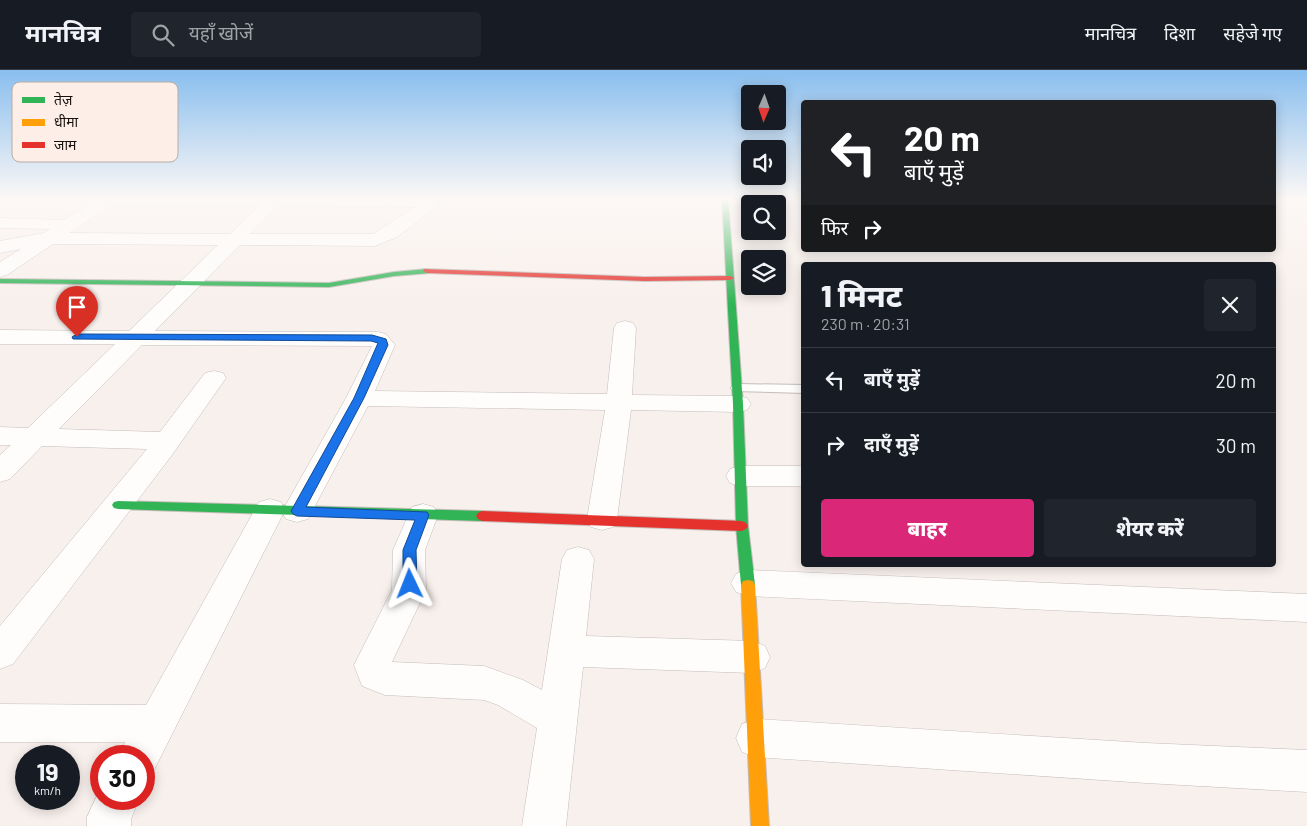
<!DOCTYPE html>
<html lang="hi">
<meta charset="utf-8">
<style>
body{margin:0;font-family:Barlow,"Noto Sans Devanagari",sans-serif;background:#20242c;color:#f1f3f6;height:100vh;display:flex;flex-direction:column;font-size:19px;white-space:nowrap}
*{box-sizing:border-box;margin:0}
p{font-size:16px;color:#9ea1a6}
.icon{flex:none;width:28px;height:28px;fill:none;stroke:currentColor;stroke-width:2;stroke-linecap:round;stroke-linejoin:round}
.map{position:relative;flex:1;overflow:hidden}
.panel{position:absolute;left:801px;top:192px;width:475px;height:305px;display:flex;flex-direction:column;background:#171b24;border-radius:5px;box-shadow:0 2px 12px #0003}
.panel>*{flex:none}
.banner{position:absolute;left:801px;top:30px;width:475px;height:152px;border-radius:5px;box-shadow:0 2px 12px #0003;background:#202124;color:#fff;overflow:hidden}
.needle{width:32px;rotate:182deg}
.tools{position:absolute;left:741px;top:15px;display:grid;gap:10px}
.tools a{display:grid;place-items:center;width:45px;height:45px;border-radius:5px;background:#171b24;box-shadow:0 2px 12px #0003;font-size:25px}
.speed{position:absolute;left:15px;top:675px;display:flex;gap:10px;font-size:25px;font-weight:700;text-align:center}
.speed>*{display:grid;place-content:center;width:65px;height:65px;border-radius:50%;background:#171b24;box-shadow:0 2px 12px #0003;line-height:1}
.speed small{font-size:12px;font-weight:400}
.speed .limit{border:8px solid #d22;background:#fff;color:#111}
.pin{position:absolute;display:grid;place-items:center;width:42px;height:42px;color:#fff;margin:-51px -21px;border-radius:50% 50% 50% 0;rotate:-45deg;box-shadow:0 0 5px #0007}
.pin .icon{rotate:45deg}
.me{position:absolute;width:55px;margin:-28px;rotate:358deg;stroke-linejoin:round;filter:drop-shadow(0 0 4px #0008)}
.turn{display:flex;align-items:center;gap:18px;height:105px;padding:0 20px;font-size:22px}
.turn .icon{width:65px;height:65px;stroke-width:2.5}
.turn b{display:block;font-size:35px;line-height:42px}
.then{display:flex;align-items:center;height:48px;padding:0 20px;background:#0003;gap:10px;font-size:19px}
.round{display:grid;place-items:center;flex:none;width:52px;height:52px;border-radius:5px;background:#20242c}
.overview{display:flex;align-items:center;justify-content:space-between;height:85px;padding:0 20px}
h1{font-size:30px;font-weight:800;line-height:38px}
.cta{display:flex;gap:10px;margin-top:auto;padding:10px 20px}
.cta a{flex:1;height:58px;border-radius:5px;background:#db2777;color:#fff;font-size:20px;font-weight:800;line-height:58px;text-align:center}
.cta a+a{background:#20242c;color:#f1f3f6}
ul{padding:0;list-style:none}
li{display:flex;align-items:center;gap:15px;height:65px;padding:0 20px;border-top:1px solid #363941}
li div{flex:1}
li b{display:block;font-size:19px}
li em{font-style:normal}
header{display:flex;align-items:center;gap:30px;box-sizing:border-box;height:70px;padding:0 25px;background:#171b24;border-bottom:1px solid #363941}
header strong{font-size:24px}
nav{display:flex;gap:28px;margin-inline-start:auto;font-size:18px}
.search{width:350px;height:45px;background:#20242c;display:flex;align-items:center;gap:12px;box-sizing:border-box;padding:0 18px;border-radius:5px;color:#9ea1a6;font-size:19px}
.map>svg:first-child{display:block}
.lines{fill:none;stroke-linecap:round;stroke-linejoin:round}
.lane-casing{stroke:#c4bdb9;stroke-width:2}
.street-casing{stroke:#c4bdb9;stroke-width:1}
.fast-casing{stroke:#c4bdb9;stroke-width:2}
.slow-casing{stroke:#c4bdb9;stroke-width:2}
.jam-casing{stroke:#c4bdb9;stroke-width:2}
.lane{fill:#fefdfc;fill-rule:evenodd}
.street{fill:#fefdfc;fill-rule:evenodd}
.fast{fill:#30b455;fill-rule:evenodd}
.slow{fill:#ff9f0a;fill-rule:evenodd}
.jam{fill:#e5322d;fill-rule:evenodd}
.route{fill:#1a73e8;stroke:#114b97}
.key{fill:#fdefe7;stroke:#b8aca6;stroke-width:1}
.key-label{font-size:14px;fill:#17110e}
</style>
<header>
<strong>मानचित्र</strong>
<div class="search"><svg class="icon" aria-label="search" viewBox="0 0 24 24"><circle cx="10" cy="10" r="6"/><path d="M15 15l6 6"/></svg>यहाँ खोजें</div>
<nav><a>मानचित्र</a><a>दिशा</a><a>सहेजे गए</a></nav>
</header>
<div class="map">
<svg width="1307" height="756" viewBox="0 0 1307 756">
<rect width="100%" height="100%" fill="#f8f0ec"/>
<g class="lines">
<defs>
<path id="lane" d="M737 314 804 315V323L733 321 731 318 733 315Z"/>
<path id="street" d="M94 128H448L397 167 375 176 240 175 155 261 378 262 386 264 395 275 375 321 607 324 614 258 617 253 625 251 633 253 636 258 632 325 738 326 747 328 751 334 747 340 738 342 631 340 617 449 613 457 602 460 591 457 587 449 605 340 368 336 308 449 297 452 286 449 283 444 154 700 144 705V686H120L125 672H0V634L146 635 259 432 270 429 281 432 284 438 346 328 372 276 142 275 59 359 160 362 205 303 214 301 223 303 226 308 172 385 13 594 0 599V556L147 379 42 376 10 409 0 412V385L11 375H0V357L28 358 115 274H0V260L129 261 218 175 53 174 7 205 0 207V192L21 179 0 183V171L44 163 50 159 0 158V148L64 150 95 130ZM113 133 259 135 230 164 69 163ZM278 135 415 137 373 164H250Z
M740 396H804V416H740L730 413 726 406 730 399Z
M423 434 434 437 438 445 425 480 426 520 392 592 484 596 523 610 542 620 562 489 567 480 578 477 589 480 594 489 586 566 752 571 765 576 770 587 765 598 752 603 583 597 566 756H522L537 658 498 635 484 630 385 625 362 616 354 595 392 520 393 480 412 437Z
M748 500 1307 524V552L748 526 736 522 731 513 736 504Z
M756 649 1146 673 1307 680V722L1146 713 756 687 742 682 736 668 742 654Z
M101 717V729H139L131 749V756H87V747Z"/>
<path id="fast" d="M722 128H728L743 334 748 456 755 515 753 519 748 520 743 519 741 515 736 456 733 334Z
M427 199 431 201 430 203 394 206 329 217 0 213V209L329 213 394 202Z
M118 431 482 441 486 443 488 446 486 449 482 451 118 439 114 438 112 435 114 432Z"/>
<path id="slow" d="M748 510 753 511 755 515 769 756H751L741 515 743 511Z"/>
<path id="jam" d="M424 199 645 207 730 206 734 208 730 210 645 211 427 203 423 201Z
M482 441 742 451 746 453 748 456 746 459 742 461 482 451 478 449 476 446 478 443Z"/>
</defs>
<use href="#lane" class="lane-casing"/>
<use href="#street" class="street-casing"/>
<use href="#fast" class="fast-casing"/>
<use href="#slow" class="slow-casing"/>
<use href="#jam" class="jam-casing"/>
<use href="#lane" class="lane"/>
<use href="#street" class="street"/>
<use href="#fast" class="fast"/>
<use href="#slow" class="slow"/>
<use href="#jam" class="jam"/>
</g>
<linearGradient id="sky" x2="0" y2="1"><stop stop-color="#89beee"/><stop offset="0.55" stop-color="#fcf8f6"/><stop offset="1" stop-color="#fcf8f6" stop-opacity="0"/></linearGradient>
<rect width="1307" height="234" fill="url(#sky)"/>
<path class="route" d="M77 264 372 265 386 269 388 275 364 328 306 437 427 442 429 445 416 480 417 514 415 518 410 520 405 518 403 514V480L415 450 297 446 293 444 291 441 354 328 378 273 371 271 73 269 72 267Z"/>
<rect x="12" y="12" width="166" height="80" rx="8" class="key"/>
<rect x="22" y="27" width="23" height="6" fill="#30b455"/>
<rect x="22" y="49" width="23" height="7" fill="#ff9f0a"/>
<rect x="22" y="72" width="23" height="6" fill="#e5322d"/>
<g class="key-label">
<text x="54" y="35">तेज़</text>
<text x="54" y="57">धीमा</text>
<text x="54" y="80">जाम</text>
</g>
</svg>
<div class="tools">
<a><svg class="needle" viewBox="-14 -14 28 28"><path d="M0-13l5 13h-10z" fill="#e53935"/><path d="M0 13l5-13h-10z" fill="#9ea1a6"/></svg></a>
<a><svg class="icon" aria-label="sound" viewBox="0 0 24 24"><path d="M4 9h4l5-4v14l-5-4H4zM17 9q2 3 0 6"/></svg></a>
<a><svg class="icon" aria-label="search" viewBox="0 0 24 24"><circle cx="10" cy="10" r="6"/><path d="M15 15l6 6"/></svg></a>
<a><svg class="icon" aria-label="layers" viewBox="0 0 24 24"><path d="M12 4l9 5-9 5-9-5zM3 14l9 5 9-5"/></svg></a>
</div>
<div class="speed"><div>19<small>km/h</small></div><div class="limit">30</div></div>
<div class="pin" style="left:77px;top:267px;background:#d93025"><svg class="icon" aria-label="arrive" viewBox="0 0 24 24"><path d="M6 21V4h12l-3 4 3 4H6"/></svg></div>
<svg class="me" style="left:410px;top:514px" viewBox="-20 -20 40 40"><path d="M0-17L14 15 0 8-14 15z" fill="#1a73e8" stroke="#fff" stroke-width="4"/></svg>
<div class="banner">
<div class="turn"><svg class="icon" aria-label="left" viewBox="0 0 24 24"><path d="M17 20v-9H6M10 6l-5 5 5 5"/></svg><div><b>20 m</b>बाएँ मुड़ें</div></div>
<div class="then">फिर<svg class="icon" aria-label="right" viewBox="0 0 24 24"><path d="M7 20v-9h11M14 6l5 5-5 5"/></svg></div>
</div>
<section class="panel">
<div class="overview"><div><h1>1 मिनट</h1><p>230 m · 20:31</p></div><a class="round"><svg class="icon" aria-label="close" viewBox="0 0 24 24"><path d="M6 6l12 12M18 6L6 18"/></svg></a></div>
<ul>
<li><svg class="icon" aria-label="left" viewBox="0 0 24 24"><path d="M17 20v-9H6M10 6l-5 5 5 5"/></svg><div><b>बाएँ मुड़ें</b></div><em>20 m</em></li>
<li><svg class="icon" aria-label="right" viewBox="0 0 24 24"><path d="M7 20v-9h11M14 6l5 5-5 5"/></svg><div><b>दाएँ मुड़ें</b></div><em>30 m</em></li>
</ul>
<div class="cta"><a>बाहर</a><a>शेयर करें</a></div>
</section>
</div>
